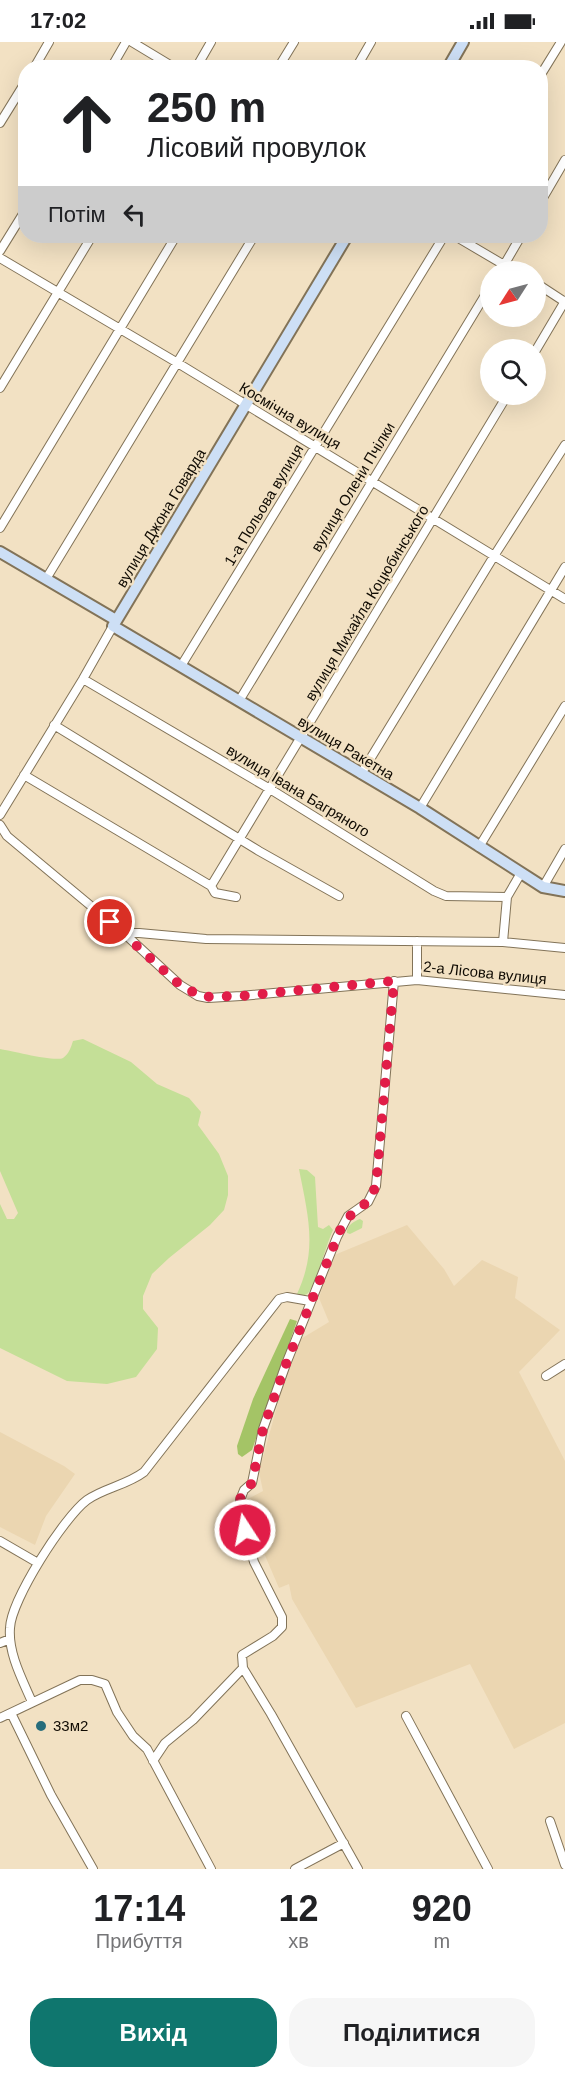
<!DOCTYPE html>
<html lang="uk">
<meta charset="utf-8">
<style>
body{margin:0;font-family:Arial,sans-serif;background:#f6f6f6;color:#202124;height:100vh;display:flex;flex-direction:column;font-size:22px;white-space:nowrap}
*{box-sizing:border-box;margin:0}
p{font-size:20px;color:#757577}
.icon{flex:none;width:33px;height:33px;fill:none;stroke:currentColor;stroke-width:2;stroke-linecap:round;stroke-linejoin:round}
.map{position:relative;height:1827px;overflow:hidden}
.side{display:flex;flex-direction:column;background:#fff;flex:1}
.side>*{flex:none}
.banner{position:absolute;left:18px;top:18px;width:530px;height:183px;border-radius:24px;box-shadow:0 6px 24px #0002;background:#fff;color:#202124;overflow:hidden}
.needle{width:39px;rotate:234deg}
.buttons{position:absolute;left:480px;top:219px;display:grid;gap:12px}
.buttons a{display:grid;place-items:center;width:66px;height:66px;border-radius:50%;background:#fff;box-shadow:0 6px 24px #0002;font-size:30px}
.pin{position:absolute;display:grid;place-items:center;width:51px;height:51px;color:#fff;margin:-26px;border:3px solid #fff;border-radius:50%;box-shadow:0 2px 6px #0007}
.me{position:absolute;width:66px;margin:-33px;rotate:349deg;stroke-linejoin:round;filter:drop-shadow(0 0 4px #0008)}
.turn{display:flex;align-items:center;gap:21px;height:126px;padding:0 30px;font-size:27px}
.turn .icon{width:78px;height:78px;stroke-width:2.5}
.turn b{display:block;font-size:42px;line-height:51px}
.then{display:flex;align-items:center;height:57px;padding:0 30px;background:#0003;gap:12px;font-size:22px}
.eta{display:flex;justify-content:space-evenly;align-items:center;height:102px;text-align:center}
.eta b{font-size:36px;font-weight:600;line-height:42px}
.action{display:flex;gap:12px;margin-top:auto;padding:12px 30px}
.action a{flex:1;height:69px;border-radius:24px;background:#0f766e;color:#fff;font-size:24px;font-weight:600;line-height:69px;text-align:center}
.action a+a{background:#f6f6f6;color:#202124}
.status{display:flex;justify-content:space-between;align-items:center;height:42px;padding:0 30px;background:#fff;direction:ltr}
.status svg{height:16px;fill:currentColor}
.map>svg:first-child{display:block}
.built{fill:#ebd6b1}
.green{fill:#c4df97}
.forest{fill:#a4c466}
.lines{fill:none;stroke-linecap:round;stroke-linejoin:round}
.street-casing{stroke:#827358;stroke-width:10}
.secondary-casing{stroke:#827358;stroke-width:14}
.street{stroke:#fff;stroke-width:8}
.secondary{stroke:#cddff5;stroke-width:10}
.route{stroke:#e11d48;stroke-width:10;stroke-dasharray:0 18}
.poi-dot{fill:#276d7c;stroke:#f2e1c3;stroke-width:2}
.labels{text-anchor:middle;stroke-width:5;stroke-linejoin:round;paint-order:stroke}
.street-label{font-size:15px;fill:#100b03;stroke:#f2e1c3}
.poi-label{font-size:15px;fill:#100b03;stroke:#f2e1c3;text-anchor:start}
</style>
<div class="status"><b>17:02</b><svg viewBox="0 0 49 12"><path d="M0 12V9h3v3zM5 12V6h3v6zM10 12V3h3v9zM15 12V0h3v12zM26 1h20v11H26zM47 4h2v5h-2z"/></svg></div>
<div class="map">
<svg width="565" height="1827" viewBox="0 0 565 1827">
<rect width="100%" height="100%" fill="#f2e1c3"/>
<path class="built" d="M407 1183 444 1227 454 1244 482 1218 518 1235 515 1256 560 1288 519 1330 565 1419V1681L514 1707 470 1622 356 1666 292 1557 289 1542 279 1546 242 1460 263 1449 259 1430 288 1324 299 1298 329 1280 319 1256 332 1214Z
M0 1390 64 1424 75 1432 46 1474 35 1503 0 1485Z"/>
<path class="green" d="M83 997 131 1020 157 1042 189 1056 201 1070 198 1083 219 1112 228 1134V1153L224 1168 210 1183 169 1216 152 1232 143 1254V1267L158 1286 157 1307 136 1335 107 1342 67 1339 0 1306V1162L7 1177H14L18 1171 0 1129V1007C13 1009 54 1020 63 1016 69 1012 71 1005 73 999Z
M299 1127 307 1128 315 1135 318 1185 323 1187 329 1183 333 1188C327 1200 315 1246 307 1252 303 1254 301 1253 297 1252 318 1207 308 1174 299 1127Z
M360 1177 363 1179 362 1186 350 1192 347 1191C346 1184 354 1179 360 1177Z"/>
<path class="forest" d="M290 1277 297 1279 252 1408 242 1415 238 1412 237 1404 253 1357Z"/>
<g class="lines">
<defs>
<path id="street" d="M132 0 175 26
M34 26 49 0
M111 26 126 0
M196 26 211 0
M278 26 294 0
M356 26 371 0
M540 34 561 0
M0 81 26 39
M540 161 565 118
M455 194 516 230
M0 209 26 167
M0 216 176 320 565 557
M500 230 521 194
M536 241 565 260
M536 308 565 259
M0 346 92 194
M0 486 176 194
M46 537 254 194
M181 624 444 194
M83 637 270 747 434 849 446 854 507 855
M239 659 490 245
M54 683 259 809 339 854
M361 732 494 514 565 403
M24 733 211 844 215 851 236 855
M420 766 565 525
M0 773 83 637 113 584
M0 783 7 794 127 894 180 943 198 954 208 956 241 954 417 938 565 953
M479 805 565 664
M211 844 508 352
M543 845 565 807
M127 894 131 891H139L206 897 503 900 565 906
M503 900 507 855 521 831
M417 938V899
M546 1334 565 1322
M0 1499 38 1521
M0 1601 10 1597
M243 1626 271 1672 358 1827
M32 1660C22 1637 8 1611 10 1586 11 1558 64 1475 87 1458 104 1446 127 1443 144 1430L279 1257 287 1255 310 1259
M11 1671 51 1753 93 1827
M406 1674 488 1827
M0 1676 80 1638H92L105 1642 117 1670 133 1694 147 1707 211 1827
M153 1719 165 1701 193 1678 243 1626 242 1613 273 1594 282 1585V1575L254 1520 240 1469V1458L244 1448 252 1441 263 1387 286 1322 337 1195 348 1174 368 1160 376 1144 394 939
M550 1779 565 1823
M295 1827 344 1801"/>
<path id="secondary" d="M448 26 463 0
M347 194 113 584 420 766 543 845 565 849
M0 510 116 578"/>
</defs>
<use href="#street" class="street-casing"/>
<use href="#secondary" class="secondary-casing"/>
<use href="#street" class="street"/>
<use href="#secondary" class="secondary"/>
</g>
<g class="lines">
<path class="route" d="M110 880 180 943 202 955 241 954 394 939 376 1144 368 1160 354 1169 341 1186 286 1322 263 1387 252 1441 241 1453 239 1464 245 1488"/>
</g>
<circle class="poi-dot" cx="41" cy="1684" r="6"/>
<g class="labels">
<g class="street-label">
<text transform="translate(290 374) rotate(31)" y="5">Космічна вулиця</text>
<text transform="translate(353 445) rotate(-59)" y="5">вулиця Олени Пчілки</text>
<text transform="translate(264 463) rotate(-59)" y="5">1-а Польова вулиця</text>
<text transform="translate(161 476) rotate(-59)" y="5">вулиця Джона Говарда</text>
<text transform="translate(367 561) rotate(-59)" y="5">вулиця Михайла Коцюбинського</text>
<text transform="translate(346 706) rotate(31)" y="5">вулиця Ракетна</text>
<text transform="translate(298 749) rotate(31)" y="5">вулиця Івана Багряного</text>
<text transform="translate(485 931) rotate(6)" y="5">2-а Лісова вулиця</text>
</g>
<g class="poi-label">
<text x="53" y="1689">33м2</text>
</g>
</g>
</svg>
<div class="buttons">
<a><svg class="needle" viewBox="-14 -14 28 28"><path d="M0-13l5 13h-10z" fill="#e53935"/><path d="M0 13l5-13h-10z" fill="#757577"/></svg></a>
<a><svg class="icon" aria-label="search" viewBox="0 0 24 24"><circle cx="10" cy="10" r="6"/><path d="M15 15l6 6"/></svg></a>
</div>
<div class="pin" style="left:110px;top:880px;background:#d93025"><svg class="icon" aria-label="arrive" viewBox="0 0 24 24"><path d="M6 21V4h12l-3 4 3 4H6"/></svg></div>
<svg class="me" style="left:245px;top:1488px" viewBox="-20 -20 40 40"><circle r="17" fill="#e11d48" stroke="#fff" stroke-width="3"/><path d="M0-11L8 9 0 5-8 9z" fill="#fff"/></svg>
<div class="banner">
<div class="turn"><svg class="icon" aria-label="ahead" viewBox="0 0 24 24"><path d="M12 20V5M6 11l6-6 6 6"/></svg><div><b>250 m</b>Лісовий провулок</div></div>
<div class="then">Потім<svg class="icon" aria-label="left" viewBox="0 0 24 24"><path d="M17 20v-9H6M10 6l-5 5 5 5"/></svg></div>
</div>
</div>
<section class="side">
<div class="eta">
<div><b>17:14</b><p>Прибуття</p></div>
<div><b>12</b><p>хв</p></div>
<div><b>920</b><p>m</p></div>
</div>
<div class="action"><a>Вихід</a><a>Поділитися</a></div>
</section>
